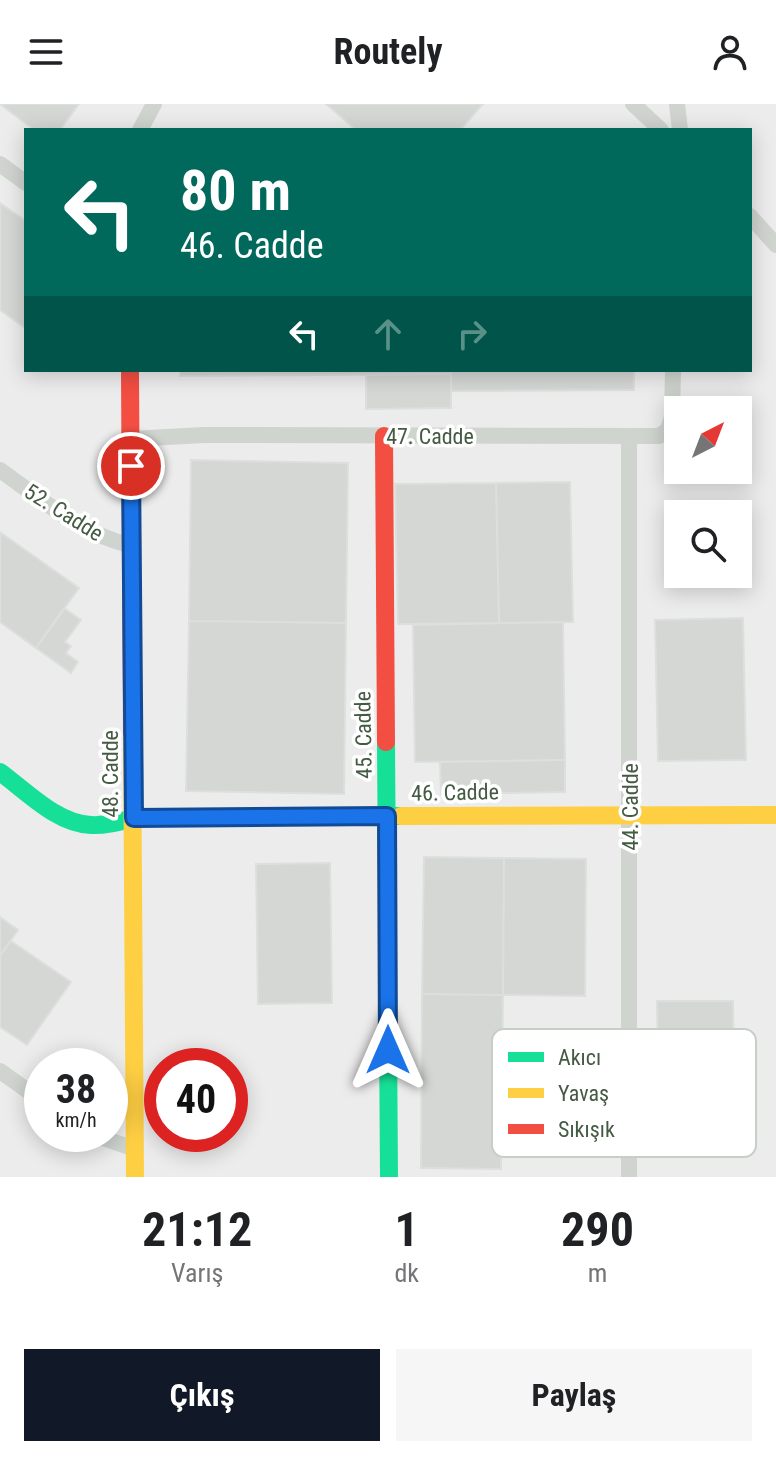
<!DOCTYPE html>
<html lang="tr">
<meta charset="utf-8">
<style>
body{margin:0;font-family:"Roboto Condensed",sans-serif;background:#f6f6f6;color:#202124;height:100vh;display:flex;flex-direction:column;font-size:30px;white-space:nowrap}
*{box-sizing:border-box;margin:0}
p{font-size:26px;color:#757577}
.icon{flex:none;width:44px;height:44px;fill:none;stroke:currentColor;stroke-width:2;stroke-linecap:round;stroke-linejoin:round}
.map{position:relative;height:1073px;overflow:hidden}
.panel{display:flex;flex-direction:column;background:#fff;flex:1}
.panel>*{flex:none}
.banner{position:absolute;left:24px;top:24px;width:728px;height:244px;border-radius:0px;box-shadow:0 4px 20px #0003;background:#00695c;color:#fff;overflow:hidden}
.needle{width:52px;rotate:42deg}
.controls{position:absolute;left:664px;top:292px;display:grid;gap:16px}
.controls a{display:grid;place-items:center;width:88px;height:88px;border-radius:0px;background:#fff;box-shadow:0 4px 20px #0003;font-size:40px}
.speed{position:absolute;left:24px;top:944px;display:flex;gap:16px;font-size:40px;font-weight:700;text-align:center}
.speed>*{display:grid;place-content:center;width:104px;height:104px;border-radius:50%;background:#fff;box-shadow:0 4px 20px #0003;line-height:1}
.speed small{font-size:20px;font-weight:400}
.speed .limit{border:12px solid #d22;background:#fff;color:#111}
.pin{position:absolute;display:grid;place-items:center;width:68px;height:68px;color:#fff;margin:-34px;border:4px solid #fff;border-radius:50%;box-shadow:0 2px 8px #0007}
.me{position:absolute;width:88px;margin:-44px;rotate:0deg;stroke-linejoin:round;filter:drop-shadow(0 0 6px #0008)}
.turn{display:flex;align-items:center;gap:28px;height:168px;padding:0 24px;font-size:36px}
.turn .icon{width:104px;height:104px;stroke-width:2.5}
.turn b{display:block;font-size:56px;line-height:68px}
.lanes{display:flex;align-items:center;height:76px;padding:0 24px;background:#0003;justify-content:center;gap:40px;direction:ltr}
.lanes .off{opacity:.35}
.eta{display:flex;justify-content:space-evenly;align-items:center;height:136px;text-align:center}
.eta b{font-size:48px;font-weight:700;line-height:56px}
.primary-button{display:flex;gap:16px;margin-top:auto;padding:16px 24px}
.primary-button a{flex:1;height:92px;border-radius:0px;background:#111827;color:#fff;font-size:32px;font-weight:700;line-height:92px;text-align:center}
.primary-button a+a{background:#f6f6f6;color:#202124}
header{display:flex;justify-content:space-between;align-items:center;height:104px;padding:0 24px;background:#fff;font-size:36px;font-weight:700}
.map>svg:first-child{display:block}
.building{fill:#d4d7d4;stroke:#dddfde;stroke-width:2}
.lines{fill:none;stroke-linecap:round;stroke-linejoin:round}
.street{stroke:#cfd4cf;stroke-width:16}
.fast{stroke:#16e098;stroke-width:18}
.slow{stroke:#ffcf43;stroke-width:18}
.jam{stroke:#f24e42;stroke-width:18}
.route-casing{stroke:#114b97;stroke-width:20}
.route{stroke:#1a73e8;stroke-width:14}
.labels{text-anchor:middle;stroke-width:7;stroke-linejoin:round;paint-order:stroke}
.street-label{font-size:22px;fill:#445a42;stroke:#fff}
.key{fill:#fff;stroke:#c7cec6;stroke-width:2}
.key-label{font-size:22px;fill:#445a42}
</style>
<header><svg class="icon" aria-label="menu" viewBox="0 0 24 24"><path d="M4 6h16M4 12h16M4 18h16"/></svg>Routely<svg class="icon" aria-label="person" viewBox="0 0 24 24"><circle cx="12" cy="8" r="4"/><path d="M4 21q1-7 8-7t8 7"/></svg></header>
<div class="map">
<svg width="776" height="1073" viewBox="0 0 776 1073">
<rect width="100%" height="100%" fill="#ececed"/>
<path class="building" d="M0 0H79L60 26H34Z
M326 0H483L460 26H356Z
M0 99 26 117 25 224 0 206Z
M180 266H451V270L180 272Z
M451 266H634V286L451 287Z
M451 270V304L366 305V271Z
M191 356 348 359 346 519 189 517Z
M570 378 573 518 499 519 496 379Z
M496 379 499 519 398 520 395 380Z
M0 428 79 484 36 544 0 518Z
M64 504 81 516 65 538 71 542 66 549 78 558 71 569 36 544Z
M743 514 746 656 658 657 655 516Z
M189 517 346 519 344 690 186 687Z
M563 518 565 656 415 658 413 521Z
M565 656V688L441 690 440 658Z
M424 753 504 754 503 891 422 890Z
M504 754 586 755 585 892 503 891Z
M330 759 332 899 258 900 256 760Z
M0 813 18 826 0 852Z
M11 837 71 878 27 941 0 923V852Z
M422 890 503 891 501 1065 421 1064Z
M657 897H733L735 1050H659Z"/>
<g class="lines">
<path class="street" d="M633 0 661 26
M677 0 680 26
M140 26 154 0
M0 60 26 79
M750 112 776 141
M629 333V1073
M130 335 204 331 659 332 668 326 672 313 673 266
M0 366C42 396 81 430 132 442
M0 967 42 997
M91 1030 135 1045"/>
<path class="fast" d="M386 638 389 1073
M0 668C26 687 57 720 91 721 105 722 120 718 134 714L401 712"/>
<path class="slow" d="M132 629 135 1073
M401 712 776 711"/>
<path class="jam" d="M130 266 132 629
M384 332 386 638"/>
</g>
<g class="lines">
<defs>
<path id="route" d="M131 362 134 714 387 712 388 946"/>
</defs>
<use href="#route" class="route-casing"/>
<use href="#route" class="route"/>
</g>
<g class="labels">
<g class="street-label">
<text x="430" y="340">47. Cadde</text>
<text transform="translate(64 408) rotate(32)" y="8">52. Cadde</text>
<text transform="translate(363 631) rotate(-91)" y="8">45. Cadde</text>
<text transform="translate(110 670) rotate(-90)" y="8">48. Cadde</text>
<text transform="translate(455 688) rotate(-1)" y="8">46. Cadde</text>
<text transform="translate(630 703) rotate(-90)" y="8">44. Cadde</text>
</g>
</g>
<rect x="492" y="925" width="264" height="128" rx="12" class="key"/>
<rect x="508" y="948" width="36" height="10" fill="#16e098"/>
<rect x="508" y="984" width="36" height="10" fill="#ffcf43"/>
<rect x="508" y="1020" width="36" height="10" fill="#f24e42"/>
<g class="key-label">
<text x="558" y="961">Akıcı</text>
<text x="558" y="997">Yavaş</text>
<text x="558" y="1033">Sıkışık</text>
</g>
</svg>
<div class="controls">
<a><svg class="needle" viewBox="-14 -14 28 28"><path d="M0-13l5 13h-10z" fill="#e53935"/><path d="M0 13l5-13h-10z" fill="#757577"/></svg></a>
<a><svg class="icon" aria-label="search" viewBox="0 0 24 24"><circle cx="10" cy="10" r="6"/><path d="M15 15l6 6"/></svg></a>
</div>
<div class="speed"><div>38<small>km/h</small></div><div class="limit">40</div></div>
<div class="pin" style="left:131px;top:362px;background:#d93025"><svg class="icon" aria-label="arrive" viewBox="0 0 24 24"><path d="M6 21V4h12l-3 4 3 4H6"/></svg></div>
<svg class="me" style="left:388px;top:946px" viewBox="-20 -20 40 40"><path d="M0-17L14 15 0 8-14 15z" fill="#1a73e8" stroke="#fff" stroke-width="4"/></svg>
<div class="banner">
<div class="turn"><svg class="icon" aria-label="left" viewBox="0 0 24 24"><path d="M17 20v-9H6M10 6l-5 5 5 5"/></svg><div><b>80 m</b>46. Cadde</div></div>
<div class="lanes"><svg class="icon" aria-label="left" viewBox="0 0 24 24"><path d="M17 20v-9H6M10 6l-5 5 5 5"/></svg><svg class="icon off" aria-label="ahead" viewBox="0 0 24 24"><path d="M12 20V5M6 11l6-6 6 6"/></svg><svg class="icon off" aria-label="right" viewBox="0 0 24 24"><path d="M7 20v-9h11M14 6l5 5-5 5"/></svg></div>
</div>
</div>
<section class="panel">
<div class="eta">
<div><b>21:12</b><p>Varış</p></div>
<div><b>1</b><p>dk</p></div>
<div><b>290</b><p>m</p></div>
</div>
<div class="primary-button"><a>Çıkış</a><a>Paylaş</a></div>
</section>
